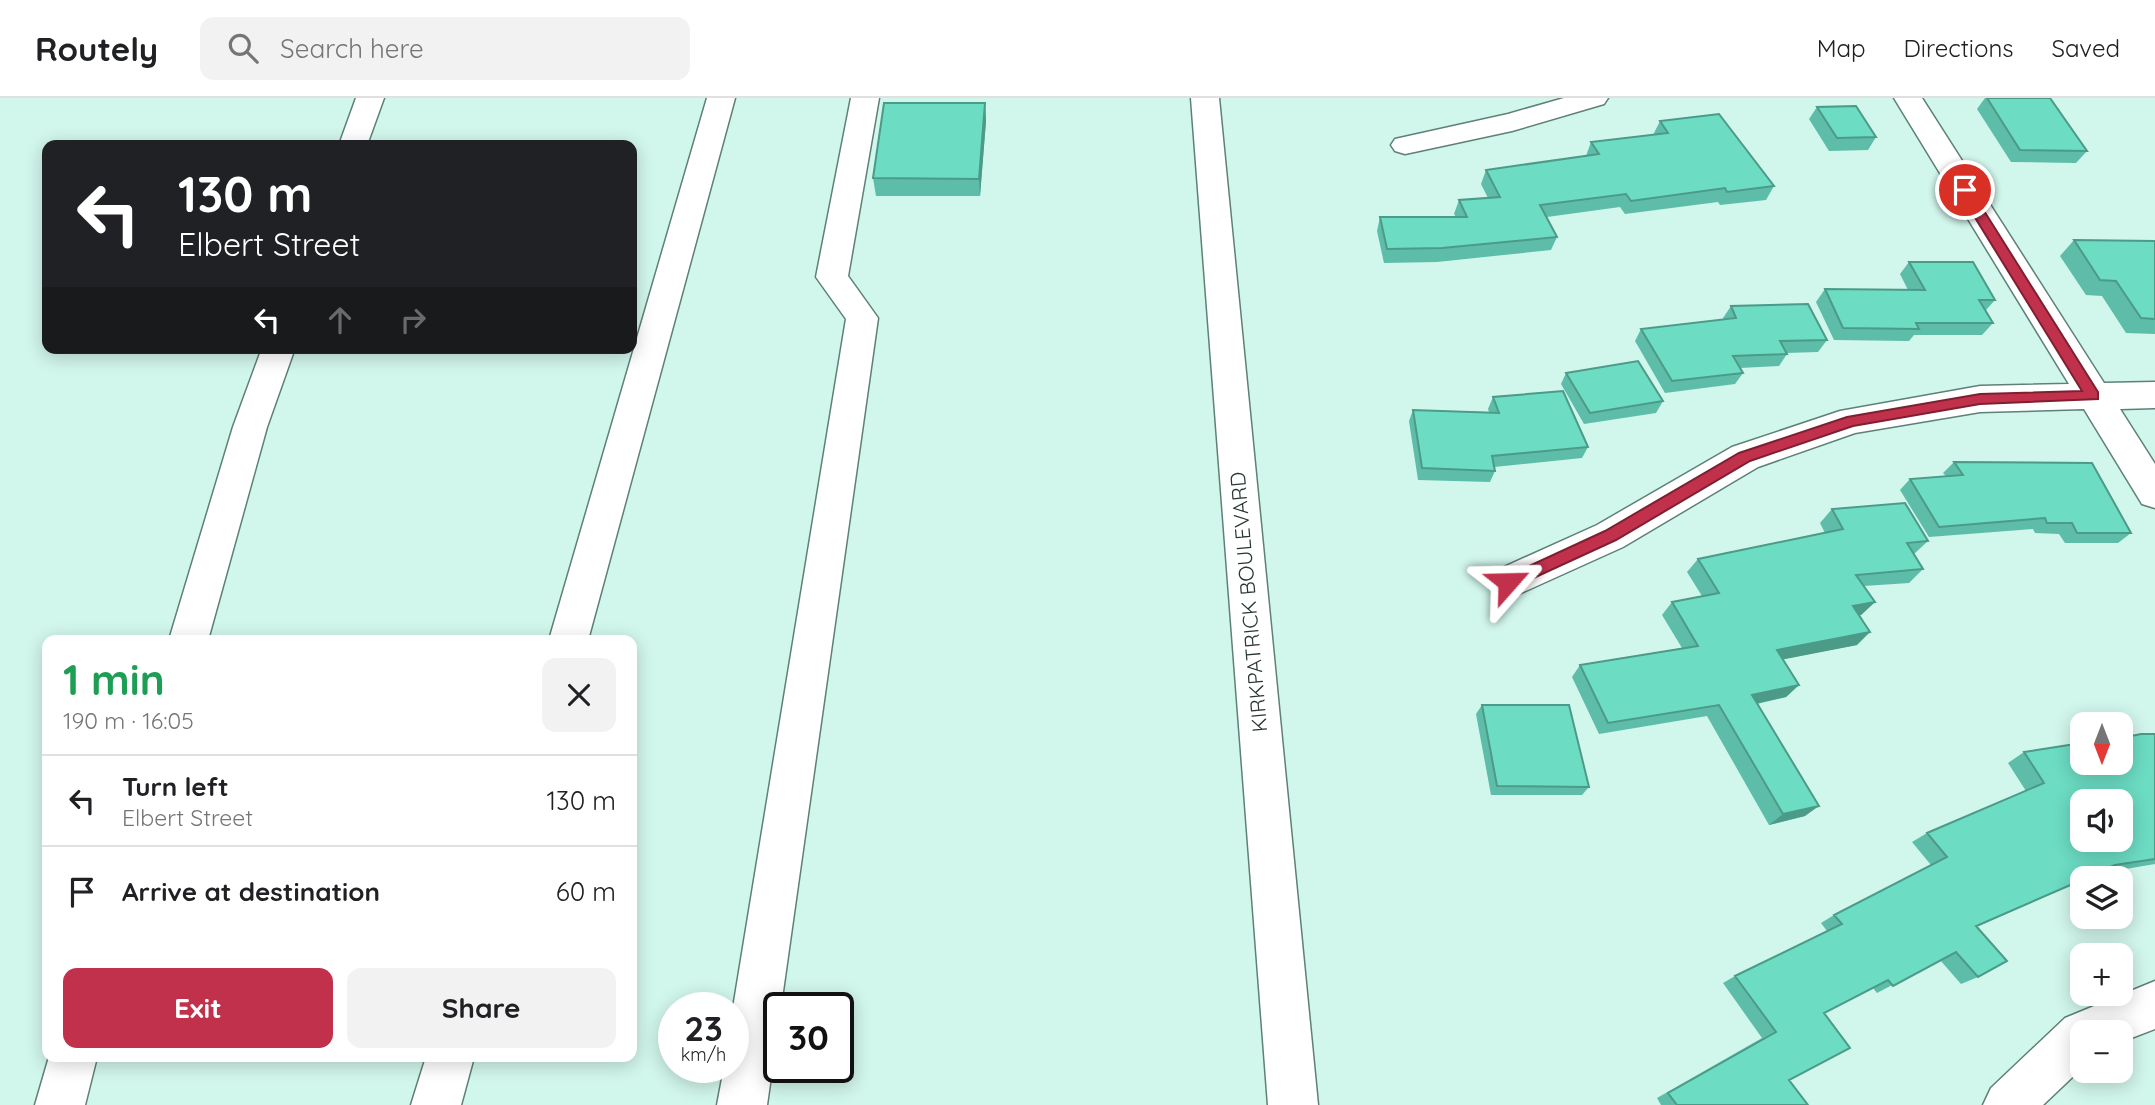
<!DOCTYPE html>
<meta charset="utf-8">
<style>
body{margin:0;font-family:Quicksand,sans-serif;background:#f2f2f2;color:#202124;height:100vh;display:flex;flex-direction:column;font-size:26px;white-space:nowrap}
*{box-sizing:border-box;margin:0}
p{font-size:23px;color:#757577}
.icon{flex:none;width:38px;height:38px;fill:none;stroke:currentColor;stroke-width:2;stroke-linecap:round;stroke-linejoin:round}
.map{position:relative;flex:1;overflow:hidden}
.panel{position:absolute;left:42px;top:537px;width:595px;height:427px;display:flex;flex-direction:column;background:#fff;border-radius:14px;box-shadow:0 4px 18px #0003}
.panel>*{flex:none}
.hud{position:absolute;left:42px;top:42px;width:595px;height:214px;border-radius:14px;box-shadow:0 4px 18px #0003;background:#202124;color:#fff;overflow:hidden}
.needle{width:46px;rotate:180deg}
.controls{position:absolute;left:2070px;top:614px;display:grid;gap:14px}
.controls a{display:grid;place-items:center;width:63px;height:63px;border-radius:14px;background:#fff;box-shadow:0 4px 18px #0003;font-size:35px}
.speed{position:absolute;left:658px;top:894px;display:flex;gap:14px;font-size:35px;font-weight:700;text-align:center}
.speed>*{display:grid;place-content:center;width:91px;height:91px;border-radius:50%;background:#fff;box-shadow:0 4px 18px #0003;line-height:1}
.speed small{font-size:18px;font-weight:400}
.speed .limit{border:4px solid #111;border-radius:10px;background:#fff;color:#111}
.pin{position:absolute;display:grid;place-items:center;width:60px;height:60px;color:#fff;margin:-30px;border:4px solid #fff;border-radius:50%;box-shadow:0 2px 7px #0007}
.me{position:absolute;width:77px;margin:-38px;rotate:65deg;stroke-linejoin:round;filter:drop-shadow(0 0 5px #0008)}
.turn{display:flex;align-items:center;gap:24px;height:147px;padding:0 21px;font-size:32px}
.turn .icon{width:91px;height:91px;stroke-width:2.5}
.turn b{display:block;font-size:49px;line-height:60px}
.lanes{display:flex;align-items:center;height:66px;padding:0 21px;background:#0003;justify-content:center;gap:35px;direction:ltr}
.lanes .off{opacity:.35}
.round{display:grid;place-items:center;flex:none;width:74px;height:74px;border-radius:14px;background:#f2f2f2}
.overview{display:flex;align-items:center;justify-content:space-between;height:119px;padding:0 21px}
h1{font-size:42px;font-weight:700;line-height:52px;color:#1e9e55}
.button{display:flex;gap:14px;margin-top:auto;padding:14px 21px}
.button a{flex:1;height:80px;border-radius:14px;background:#c2314c;color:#fff;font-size:28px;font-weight:700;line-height:80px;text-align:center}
.button a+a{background:#f2f2f2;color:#202124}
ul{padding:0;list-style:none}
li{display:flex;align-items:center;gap:21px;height:91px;padding:0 21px;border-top:2px solid #e0e0e0}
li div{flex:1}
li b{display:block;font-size:26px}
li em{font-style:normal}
header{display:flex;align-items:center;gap:42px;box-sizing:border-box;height:98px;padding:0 35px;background:#fff;border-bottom:2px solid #e0e0e0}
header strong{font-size:33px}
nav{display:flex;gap:38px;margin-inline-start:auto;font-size:24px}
.search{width:490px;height:63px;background:#f2f2f2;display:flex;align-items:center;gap:18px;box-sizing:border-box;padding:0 24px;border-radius:14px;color:#757577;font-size:26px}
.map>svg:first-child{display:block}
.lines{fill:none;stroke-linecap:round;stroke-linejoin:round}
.minor-casing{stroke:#5e8077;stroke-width:3}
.minor{fill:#fff;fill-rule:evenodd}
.wall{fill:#5dbda8}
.shaded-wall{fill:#4c9a88}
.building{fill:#6cdcc3;stroke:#4c9a88;stroke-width:2;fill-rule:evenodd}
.route{fill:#c2314c;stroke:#7e2031;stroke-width:2}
.labels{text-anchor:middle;stroke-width:7;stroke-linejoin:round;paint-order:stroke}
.street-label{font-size:21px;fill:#293733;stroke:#fff}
</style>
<header>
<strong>Routely</strong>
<div class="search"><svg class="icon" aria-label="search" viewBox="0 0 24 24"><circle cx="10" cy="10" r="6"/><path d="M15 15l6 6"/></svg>Search here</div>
<nav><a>Map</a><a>Directions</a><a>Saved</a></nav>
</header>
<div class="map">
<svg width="2155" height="1007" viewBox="0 0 2155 1007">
<rect width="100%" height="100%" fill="#d1f6ec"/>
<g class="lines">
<defs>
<path id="minor" d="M356 0H384L367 47H339Z
M707 0H735L588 542H549Z
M851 0H879L848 178 878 220 767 1007H717L724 970H733V910L846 221 816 179Z
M1191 0H1219L1318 1007H1268Z
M1564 0H1608L1604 6 1512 33 1405 56 1395 53 1391 47 1395 41 1508 16Z
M1894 0H1922L2104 285 2155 284V310L2120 311 2155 366V410L2142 406 2084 311 1980 314 1855 335 1758 369 1623 449 1521 495 1508 500 1495 495 1489 484 1495 473 1597 427 1732 349 1840 313 1980 288 2069 286Z
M262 250H295L267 329 208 542H169L233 329Z
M2155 883V931L2121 944V934H2082V970L2043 1007H1983L1991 990 2065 920Z
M49 959H97L85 1007H35Z
M426 959H474L461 1007H411Z"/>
</defs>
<use href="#minor" class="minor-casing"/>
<use href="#minor" class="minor"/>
</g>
<path class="wall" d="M1985 0H2050L2087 53 2076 65 2011 64 1977 11Z
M985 5 986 23 980 98H876L873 80Z
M1817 9 1876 39 1868 52 1829 53 1809 21Z
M1660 23 1774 88 1766 102 1720 107 1718 104 1625 116 1620 109 1547 119 1557 139 1551 152 1437 164 1384 165 1377 133 1380 119H1456L1454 116 1459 102 1488 100 1481 86 1486 72 1586 58 1591 44 1653 37Z
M2074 142 2155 143V236L2126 235 2102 198 2086 197 2060 158Z
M1909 164 1995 202 1986 212 1993 225 1982 237H1914L1909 243 1834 242 1816 204 1825 191 1908 192 1900 176Z
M1731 208 1827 242 1818 254 1786 255 1787 256 1779 268 1740 270 1743 275 1735 286 1665 295 1635 243 1641 231 1724 222 1723 220Z
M1566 275 1663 303 1656 315 1584 326 1561 286Z
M1493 299 1588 349 1582 360 1494 369 1495 373 1490 384 1418 382 1409 323 1413 312 1489 314 1488 311Z
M1954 364 2131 435 2118 445H2065L2059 436 2035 435 2033 431 1929 439 1900 392 1910 381 1946 378 1943 375Z
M1832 411 1928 443 1914 456 1923 471 1909 485 1864 488 1875 504 1861 517H1859L1857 547 1782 561 1799 587 1786 599 1757 606 1805 718 1769 727 1707 618 1599 636 1572 579 1580 567 1682 550 1662 517 1672 504 1702 498 1687 474 1698 461 1825 435 1820 425Z
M1482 607 1589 689 1582 697H1491L1476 616Z
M2155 636V766L2096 776 1977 829 1978 879 1961 886 1940 862 1877 895 1873 890 1824 915 1789 982 1808 1007H1661L1657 1000 1762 940 1723 885 1735 878 1827 833 1821 825 1834 817 1931 767 1912 744 1927 735 2026 693 2008 665 2024 654Z"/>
<path class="shaded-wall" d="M985 5 986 23 980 98 979 81Z
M1875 504 1861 517 1840 521 1853 508Z
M1870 534 1857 547 1765 565 1777 552Z
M1799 587 1786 599 1740 609 1752 597Z
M1819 708 1805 718 1769 727 1783 716Z"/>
<path class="building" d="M1987 0H2050L2087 53 2020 52Z
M884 5H985L979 81 873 80Z
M1856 8 1876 39 1837 40 1817 9Z
M1719 16 1774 88 1727 94 1725 90 1631 103 1626 96 1540 107 1557 139 1442 150 1387 151 1380 119H1467L1459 102 1500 99 1486 72 1599 56 1591 44 1668 35 1660 23Z
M2074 142 2155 143V221L2141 220 2116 183 2100 182Z
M1909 164H1973L1995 202H1979L1993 225H1916L1919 231 1843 230 1825 191 1925 192Z
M1808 206 1827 242 1780 243 1787 256 1733 258 1743 275 1672 283 1641 231 1736 220 1731 208Z
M1638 263 1663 303 1590 315 1566 275Z
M1563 293 1588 349 1492 358 1495 373 1422 370 1413 312 1499 315 1493 299Z
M1954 364 2092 365 2131 435H2077L2072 425H2047L2045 420 1939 429 1910 381 1963 377Z
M1905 405 1928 443 1907 445 1923 471 1856 477 1875 504 1853 508 1870 534 1777 552 1799 587 1752 597 1819 708 1783 716 1719 607 1608 625 1580 567 1698 548 1672 504 1719 495 1698 461 1843 431 1832 411Z
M1482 607H1569L1589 689 1497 688Z
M2141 636H2155V761L2115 767 2085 780H2082V782L1976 828 2007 863 1978 879 1956 854 1893 888 1888 882 1824 915 1850 950 1789 982 1808 1007H1677L1668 995 1776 934 1735 878 1842 826 1834 817 1947 759 1927 735 2044 685 2024 654 2082 645V665H2121V640ZM2082 704H2121V742H2082Z"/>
<path class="route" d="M1965 88 1969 89 2098 294V301L1980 306 1853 328 1750 363 1616 442 1514 489H1503L1501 484 1503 480 1605 433 1739 355 1847 319 1980 296 2082 293 1958 92Z"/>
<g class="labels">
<g class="street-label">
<text transform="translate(1249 504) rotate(-95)" y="7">KIRKPATRICK BOULEVARD</text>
</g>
</g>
</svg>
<div class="controls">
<a><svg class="needle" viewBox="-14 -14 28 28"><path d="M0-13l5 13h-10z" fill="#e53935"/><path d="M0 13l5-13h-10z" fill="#757577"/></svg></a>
<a><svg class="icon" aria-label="sound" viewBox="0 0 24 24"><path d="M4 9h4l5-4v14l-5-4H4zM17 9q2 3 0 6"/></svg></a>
<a><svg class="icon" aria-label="layers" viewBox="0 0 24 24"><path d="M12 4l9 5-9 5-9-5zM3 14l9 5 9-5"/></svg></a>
<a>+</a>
<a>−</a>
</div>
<div class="speed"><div>23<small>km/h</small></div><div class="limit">30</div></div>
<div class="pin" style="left:1965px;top:92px;background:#d93025"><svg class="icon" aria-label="arrive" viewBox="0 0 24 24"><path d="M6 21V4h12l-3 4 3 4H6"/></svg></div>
<svg class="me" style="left:1508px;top:484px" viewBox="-20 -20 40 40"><path d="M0-17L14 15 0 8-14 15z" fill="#c2314c" stroke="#fff" stroke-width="4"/></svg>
<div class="hud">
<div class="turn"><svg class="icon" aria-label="left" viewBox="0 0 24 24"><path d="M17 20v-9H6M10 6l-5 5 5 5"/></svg><div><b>130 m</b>Elbert Street</div></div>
<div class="lanes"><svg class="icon" aria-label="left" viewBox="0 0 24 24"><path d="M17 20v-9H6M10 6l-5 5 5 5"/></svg><svg class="icon off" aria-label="ahead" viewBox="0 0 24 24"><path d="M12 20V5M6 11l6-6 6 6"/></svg><svg class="icon off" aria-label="right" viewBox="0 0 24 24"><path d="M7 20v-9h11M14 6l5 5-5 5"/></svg></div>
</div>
<section class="panel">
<div class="overview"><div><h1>1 min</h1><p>190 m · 16:05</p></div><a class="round"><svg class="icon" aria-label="close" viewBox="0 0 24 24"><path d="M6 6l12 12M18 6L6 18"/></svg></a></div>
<ul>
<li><svg class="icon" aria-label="left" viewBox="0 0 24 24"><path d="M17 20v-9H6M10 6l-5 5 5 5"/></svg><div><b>Turn left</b><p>Elbert Street</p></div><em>130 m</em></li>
<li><svg class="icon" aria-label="arrive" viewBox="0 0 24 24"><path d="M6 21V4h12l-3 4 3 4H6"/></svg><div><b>Arrive at destination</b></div><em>60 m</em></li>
</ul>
<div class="button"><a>Exit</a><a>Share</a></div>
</section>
</div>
